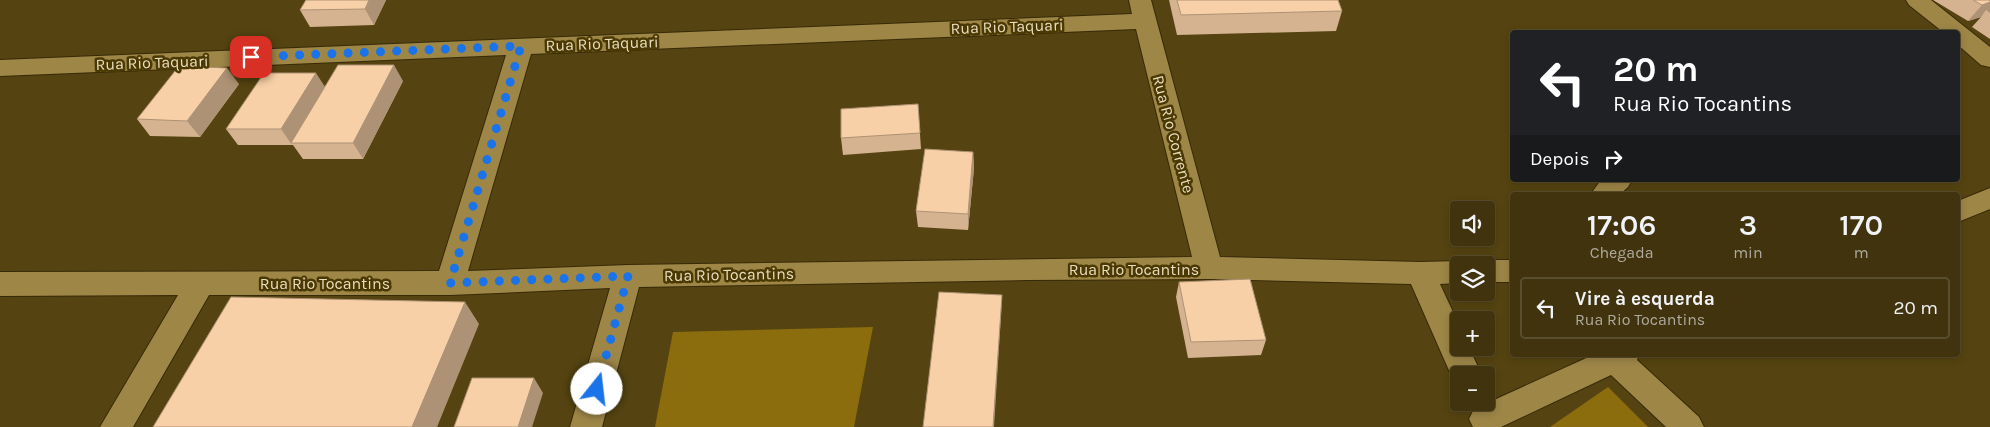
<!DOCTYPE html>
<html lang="pt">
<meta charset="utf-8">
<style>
body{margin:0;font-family:Karla,sans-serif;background:#4b3f1b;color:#f1f3f6;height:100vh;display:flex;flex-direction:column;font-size:19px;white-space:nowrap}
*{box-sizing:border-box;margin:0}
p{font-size:16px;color:#aeaa9d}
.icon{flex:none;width:28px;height:28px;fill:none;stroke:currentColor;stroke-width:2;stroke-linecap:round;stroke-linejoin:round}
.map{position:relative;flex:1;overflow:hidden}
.drawer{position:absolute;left:1510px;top:192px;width:450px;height:165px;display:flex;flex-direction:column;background:#40330d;border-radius:5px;box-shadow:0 2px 8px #0003,0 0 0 1px #594e2e}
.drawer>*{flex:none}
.banner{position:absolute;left:1510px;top:30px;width:450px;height:152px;border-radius:5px;box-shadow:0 2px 8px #0003,0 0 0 1px #594e2e;background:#202124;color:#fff;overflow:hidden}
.controls{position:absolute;left:1450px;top:201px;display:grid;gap:10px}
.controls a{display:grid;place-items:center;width:45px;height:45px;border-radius:5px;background:#40330d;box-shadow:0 2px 8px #0003,0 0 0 1px #594e2e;font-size:25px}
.pin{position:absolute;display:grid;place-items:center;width:42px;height:42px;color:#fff;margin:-21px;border-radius:10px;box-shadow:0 2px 8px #0006}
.me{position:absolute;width:55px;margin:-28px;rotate:16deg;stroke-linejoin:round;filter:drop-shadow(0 0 4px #0008)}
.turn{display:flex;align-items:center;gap:18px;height:105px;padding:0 20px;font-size:22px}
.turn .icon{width:65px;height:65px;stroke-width:2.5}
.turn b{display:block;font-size:35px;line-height:42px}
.then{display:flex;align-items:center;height:48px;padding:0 20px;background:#0003;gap:10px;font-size:19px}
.eta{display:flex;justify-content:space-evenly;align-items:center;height:85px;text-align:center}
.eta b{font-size:30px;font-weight:600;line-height:35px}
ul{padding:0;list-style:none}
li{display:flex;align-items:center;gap:15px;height:62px;margin:0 10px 8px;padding:0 10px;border:2px solid #594e2e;border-radius:5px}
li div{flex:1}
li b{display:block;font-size:19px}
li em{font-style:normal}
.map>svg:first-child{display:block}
.green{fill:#8c6d0d}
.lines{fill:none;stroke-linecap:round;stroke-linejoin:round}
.street-casing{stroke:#372a08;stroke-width:2}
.street{fill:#9e8647;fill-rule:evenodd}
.wall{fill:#d5b390}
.shaded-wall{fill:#ae9275}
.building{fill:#f8d0a7;stroke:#ae9275}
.route{stroke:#1a73e8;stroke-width:9;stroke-dasharray:0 16.2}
.labels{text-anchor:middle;stroke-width:5;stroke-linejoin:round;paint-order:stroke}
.street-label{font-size:16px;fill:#eaddbe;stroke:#4b3903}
</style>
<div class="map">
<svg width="1990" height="427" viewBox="0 0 1990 427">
<rect width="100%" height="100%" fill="#541"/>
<path class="green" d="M873 327 854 427H655L673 332Z
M1608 387 1648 427H1550Z"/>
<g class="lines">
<defs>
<path id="street" d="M1129 0H1151L1220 257 1421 262 1459 261 1469 264 1459 265V283L1440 284 1459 325V348H1469L1482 375H1459V386L1455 384 1411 284 1209 279 1026 280 639 287 602 427H570L610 288 450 295H209L133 427H100L178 295 0 296V272L439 271 506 55 0 76V60L1132 14ZM1136 29 1192 257 628 265 468 271 531 54Z
M1906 0H1931L1990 47V67L1981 65 1958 45V32H1943L1909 5Z
M1601 180H1632L1628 187 1619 195H1590Z
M1990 188V209L1958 222V201Z
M1486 260H1512V282H1486V265H1475Z
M1593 355H1639L1637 360 1699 417 1704 427H1666L1611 375 1501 427H1473L1469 419 1474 409Z"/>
</defs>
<use href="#street" class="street-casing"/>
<use href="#street" class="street"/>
</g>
<path class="wall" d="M306 0H386L374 25 310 27 300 10Z
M1169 0H1338L1342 11 1336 31 1177 35Z
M1933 0H1990V39L1972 27 1981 17 1968 21Z
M403 81 363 159H303L293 145H238L226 129 325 86Z
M239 84 200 137 150 136 137 119Z
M918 104 921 149 843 155 841 138Z
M973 152 974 168 968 230 918 227 916 211Z
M1179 282 1266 340 1261 355 1188 358 1176 297Z"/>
<path class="shaded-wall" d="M369 0H386L374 25 365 9Z
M1990 2V13L1986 10 1981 17 1968 21 1982 5Z
M394 65 403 81 363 159 353 143Z
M227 68 239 84 200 137 187 121Z
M316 73 327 90 291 143 292 145 281 129Z
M973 152 974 168 968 230V214Z
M1002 295 1001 315 994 427H993Z
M465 302 479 324 437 427H412Z
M534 378 543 393 532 427H518Z"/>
<path class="building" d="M306 0H369L365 9 300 10Z
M1177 0H1338L1342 11 1181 15Z
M1973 0H1990V2L1982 5Z
M338 65H394L353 143H291Z
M179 66 227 68 187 121 137 119Z
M264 73H316L281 129H226Z
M918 104 920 133 841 138V109Z
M925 149 973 152 968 214 916 211Z
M1250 279 1266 340 1191 342 1179 282Z
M939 292 1002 295 993 427H923Z
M231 297 465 302 412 427H153Z
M472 378H534L518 427H454Z"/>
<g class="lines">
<path class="route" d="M251 57 521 46 450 283 628 276 597 389"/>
</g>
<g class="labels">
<g class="street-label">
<text transform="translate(1007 26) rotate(-2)" y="6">Rua Rio Taquari</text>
<text transform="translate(602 43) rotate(-2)" y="6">Rua Rio Taquari</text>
<text transform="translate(152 62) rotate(-2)" y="6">Rua Rio Taquari</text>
<text transform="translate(1174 134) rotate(75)" y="6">Rua Rio Corrente</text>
<text x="1134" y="275">Rua Rio Tocantins</text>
<text transform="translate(729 274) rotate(-1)" y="6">Rua Rio Tocantins</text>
<text x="325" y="289">Rua Rio Tocantins</text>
</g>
</g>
</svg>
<div class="controls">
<a><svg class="icon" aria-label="sound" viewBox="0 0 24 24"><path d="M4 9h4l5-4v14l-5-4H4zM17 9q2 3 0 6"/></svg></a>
<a><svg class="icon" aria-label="layers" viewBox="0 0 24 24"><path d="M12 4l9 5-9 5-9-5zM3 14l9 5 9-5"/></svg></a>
<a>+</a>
<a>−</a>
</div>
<div class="pin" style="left:251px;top:57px;background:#d93025"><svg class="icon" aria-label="arrive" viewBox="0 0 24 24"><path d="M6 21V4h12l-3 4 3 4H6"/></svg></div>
<svg class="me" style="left:597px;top:389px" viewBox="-20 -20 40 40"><circle r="19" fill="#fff"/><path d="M0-13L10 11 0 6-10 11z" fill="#1a73e8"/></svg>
<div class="banner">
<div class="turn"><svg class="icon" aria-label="left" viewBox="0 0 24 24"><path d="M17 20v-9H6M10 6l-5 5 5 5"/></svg><div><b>20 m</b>Rua Rio Tocantins</div></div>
<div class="then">Depois<svg class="icon" aria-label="right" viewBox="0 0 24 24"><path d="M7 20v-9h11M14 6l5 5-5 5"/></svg></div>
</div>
<section class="drawer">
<div class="eta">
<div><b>17:06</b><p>Chegada</p></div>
<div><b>3</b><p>min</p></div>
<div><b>170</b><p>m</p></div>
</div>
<ul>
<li><svg class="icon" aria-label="left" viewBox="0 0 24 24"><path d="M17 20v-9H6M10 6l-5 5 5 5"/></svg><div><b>Vire à esquerda</b><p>Rua Rio Tocantins</p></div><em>20 m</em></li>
</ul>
</section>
</div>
